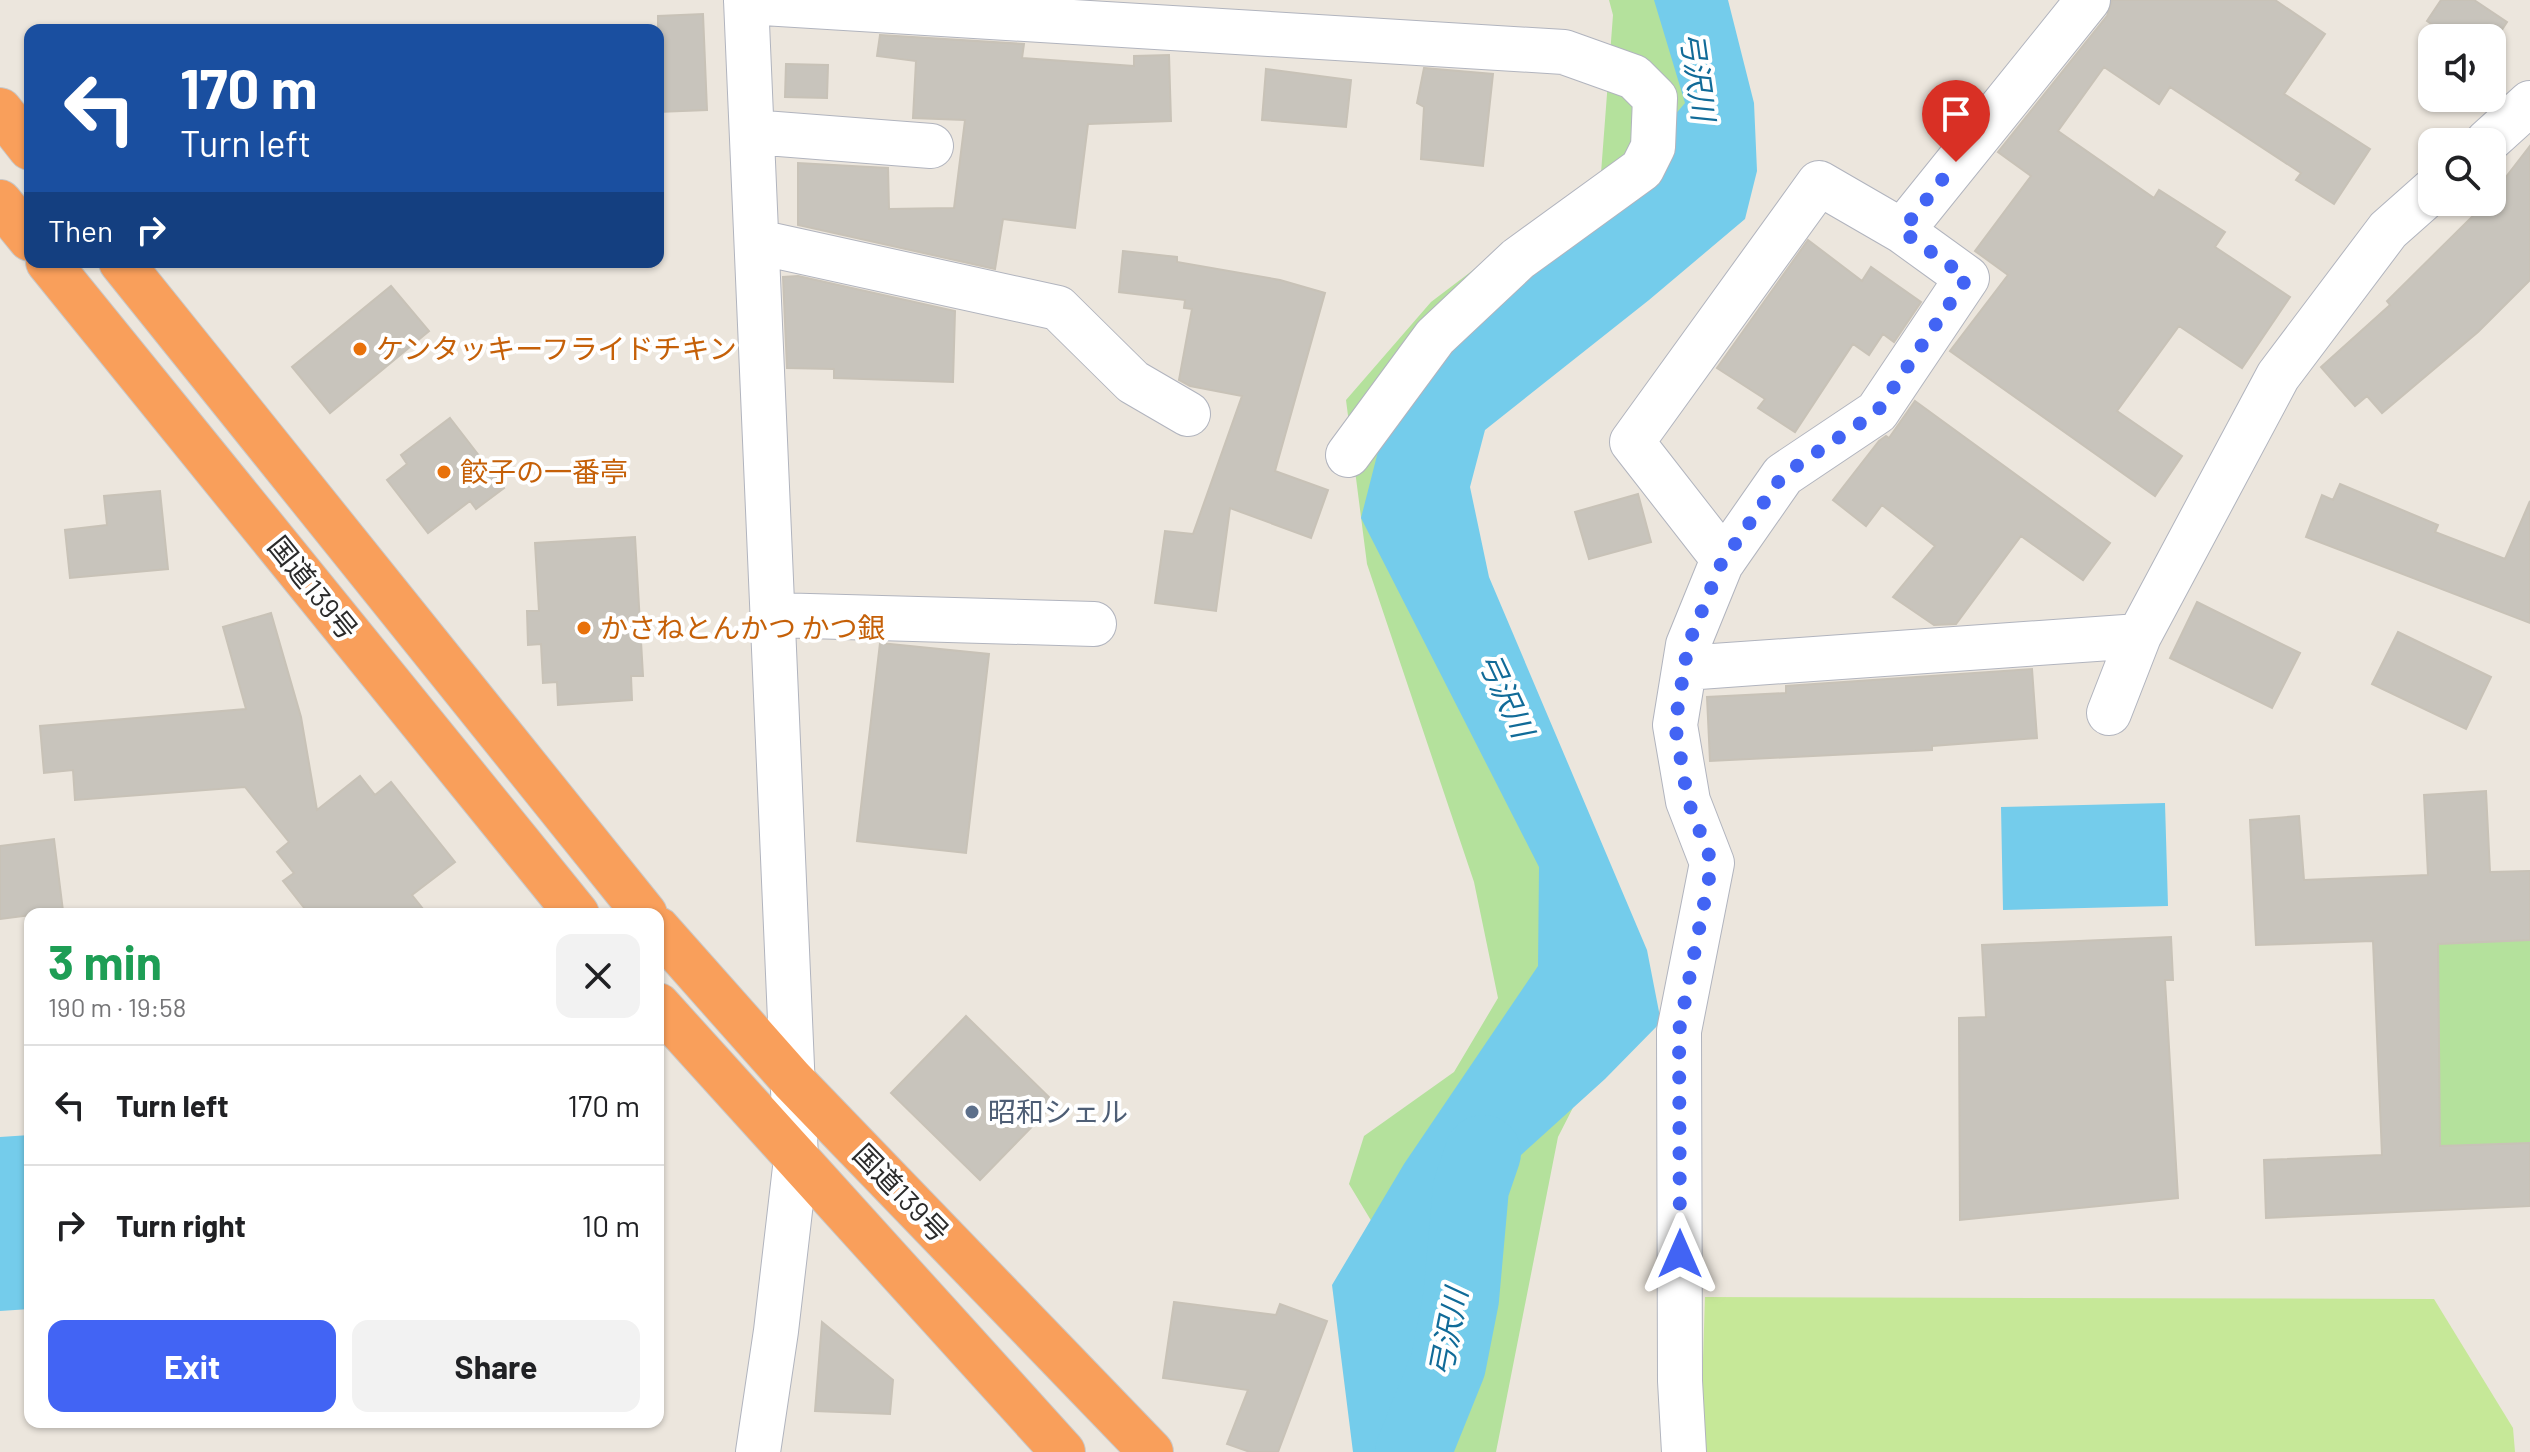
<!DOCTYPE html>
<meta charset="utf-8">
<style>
body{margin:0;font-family:Barlow,"Noto Sans JP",sans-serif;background:#f2f2f2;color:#202124;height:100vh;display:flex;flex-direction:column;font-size:30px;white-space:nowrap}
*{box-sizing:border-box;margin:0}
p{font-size:26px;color:#757577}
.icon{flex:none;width:44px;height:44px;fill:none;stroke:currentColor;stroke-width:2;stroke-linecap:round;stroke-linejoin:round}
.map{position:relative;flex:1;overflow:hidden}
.drawer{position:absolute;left:24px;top:908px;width:640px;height:520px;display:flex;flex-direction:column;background:#fff;border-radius:16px;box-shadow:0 2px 6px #0004}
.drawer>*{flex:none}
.top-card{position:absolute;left:24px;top:24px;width:640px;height:244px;border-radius:16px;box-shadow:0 2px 6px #0004;background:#1a4fa0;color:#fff;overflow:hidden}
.tools{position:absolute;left:2418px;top:24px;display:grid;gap:16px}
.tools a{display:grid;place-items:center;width:88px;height:88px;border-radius:16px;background:#fff;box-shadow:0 2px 6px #0004;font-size:40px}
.pin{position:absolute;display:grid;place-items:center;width:68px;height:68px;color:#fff;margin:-82px -34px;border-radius:50% 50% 50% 0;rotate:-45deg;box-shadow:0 0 8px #0007}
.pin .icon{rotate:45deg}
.me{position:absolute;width:88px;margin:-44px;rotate:0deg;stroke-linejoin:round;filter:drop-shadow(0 0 6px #0008)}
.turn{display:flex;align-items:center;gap:28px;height:168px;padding:0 24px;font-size:36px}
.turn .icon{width:104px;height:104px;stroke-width:2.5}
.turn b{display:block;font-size:56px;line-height:68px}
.then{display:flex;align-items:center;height:76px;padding:0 24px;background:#0003;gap:16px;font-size:30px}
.round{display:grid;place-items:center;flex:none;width:84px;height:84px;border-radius:16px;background:#f2f2f2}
.headline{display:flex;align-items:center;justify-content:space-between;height:136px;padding:0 24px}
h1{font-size:48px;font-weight:700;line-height:60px;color:#1e9e55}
.primary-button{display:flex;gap:16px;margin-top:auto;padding:16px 24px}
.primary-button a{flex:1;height:92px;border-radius:16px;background:#4264f4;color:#fff;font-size:32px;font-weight:700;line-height:92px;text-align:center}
.primary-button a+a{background:#f2f2f2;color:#202124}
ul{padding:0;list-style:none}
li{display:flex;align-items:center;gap:24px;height:120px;padding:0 24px;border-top:2px solid #e0e0e0}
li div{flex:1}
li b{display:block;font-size:30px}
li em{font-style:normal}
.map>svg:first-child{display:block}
.green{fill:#b4e19c}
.pitch{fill:#c6e898}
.water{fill:#74cceb}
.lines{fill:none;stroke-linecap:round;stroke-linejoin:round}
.river{stroke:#74cceb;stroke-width:76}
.building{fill:#c8c4bc;stroke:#c8c2b7;stroke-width:2}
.minor-casing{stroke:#b1b4be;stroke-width:46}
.highway-casing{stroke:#c8c8c8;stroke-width:46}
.minor{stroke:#fff;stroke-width:44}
.highway{stroke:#f99f5b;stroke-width:44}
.route{stroke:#4264f4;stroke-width:14;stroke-dasharray:0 25.2}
.food-dot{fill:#e8710a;stroke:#fff;stroke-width:3}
.service-dot{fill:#5c6f8a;stroke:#fff;stroke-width:3}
.labels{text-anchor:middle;stroke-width:8;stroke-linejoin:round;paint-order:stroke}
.food-label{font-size:28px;fill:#c56008;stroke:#fff;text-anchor:start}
.street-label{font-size:28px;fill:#2b2b2b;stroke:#fff}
.service-label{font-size:28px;fill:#4e5e75;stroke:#fff;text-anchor:start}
.water-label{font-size:30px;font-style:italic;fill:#116b98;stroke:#fff}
</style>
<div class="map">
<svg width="2530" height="1452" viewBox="0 0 2530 1452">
<rect width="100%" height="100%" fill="#ece6dd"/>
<path class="green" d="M1609 0H1693L1729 117 1466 408 1455 557 1630 996 1558 1137 1496 1452H1381L1393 1257 1349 1184 1364 1136 1454 1072 1498 998 1474 882 1367 564 1346 400 1431 302 1601 173 1613 15Z
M2530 940V1143L2440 1146 2438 944Z"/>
<path class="pitch" d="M1705 1297 2434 1299 2513 1428 2515 1452H1700Z"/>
<path class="water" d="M1654 0H1728L1754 103 1757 171 1745 219 1649 300 1485 430 1470 487 1489 577 1647 950 1661 1022 1605 1079 1521 1155 1465 1254 1448 1365 1427 1452H1353L1332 1285 1404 1164 1538 966 1539 867 1361 518 1394 389 1562 247 1685 103Z
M2165 803 2168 906 2003 910 2001 807Z
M30 1135V1309L0 1311V1137Z"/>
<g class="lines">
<path class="river" d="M1413 1452 1448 1365 1461 1299 1471 1188 1483 1153"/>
</g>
<path class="building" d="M2112 0H2275L2325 34 2284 94 2370 149 2334 204 2296 180 2301 173 2170 87 2159 104 2104 67 2058 131 2154 198 2159 190 2225 232 2215 247 2290 297 2242 368 2179 326 2117 411 2182 456 2155 496 1950 351 2008 275 1975 251 2031 176 1998 152 2107 16Z
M2441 0H2474L2507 22 2492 45V38H2435L2440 30 2427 21Z
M703 14 707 110 658 112V16Z
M880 35 1024 44 1022 58 1134 66V56L1169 55 1171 121 1088 124 1075 228 1003 219 995 269 798 225V163L888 168 889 209 954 208 965 120 913 118 916 61 877 56Z
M786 64 828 65 827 98 785 97Z
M1424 68 1493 74 1483 166 1421 159 1424 107 1417 103Z
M1266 69 1351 80 1346 127 1262 120Z
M2530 146V280L2478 332 2382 413 2367 396 2355 406 2321 367 2390 305 2387 301 2487 202H2492V195Z
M1808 240 1862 281 1871 267 1921 302 1894 342 1883 334 1869 355 1853 344 1795 432 1758 408 1765 399 1717 368Z
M1123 251 1177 257V262L1280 280 1325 293 1275 471 1328 490 1311 538 1230 508 1216 611 1155 603 1165 531 1193 534 1242 396 1190 386 1179 380 1192 309 1184 308 1185 300 1119 292Z
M798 276 955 311 953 382 834 378V369L787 368 783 277Z
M391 286 429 331 330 413 292 367Z
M1915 401 2110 543 2083 580 2021 536 1956 624 1934 625 1893 597 1935 546 1882 505 1866 526 1833 500 1879 441 1886 436 1889 438Z
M450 418 504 488 476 509 470 501 428 533 387 480 407 464 401 455Z
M2340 484 2438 525 2435 532 2505 559 2530 501V623L2306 537 2322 495 2333 500Z
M160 491 168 569 70 578 65 530 107 525 104 496Z
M1638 494 1651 542 1589 559 1575 512Z
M635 537 643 676H631L632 700 558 705 557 682 543 683 541 644 528 645 527 611H539L535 543Z
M2197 602 2300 653 2272 708 2170 658Z
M271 613 301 717 317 810 360 776 375 795 391 782 455 862 412 895 427 914H309L283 881 294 873 277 852 289 842 245 787 75 800 73 770 44 773 40 726 246 709 223 627Z
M2398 632 2491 677 2466 729 2372 684Z
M880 643 989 654 966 853 857 841Z
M2032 669 2037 738 1932 746V750L1710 761 1707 697 1786 693V686Z
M2486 791 2490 872 2530 871V940L2438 944 2440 1146 2530 1143V1206L2266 1218 2264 1160 2382 1155 2373 941 2256 945 2250 820 2299 816 2304 880 2428 875 2424 795Z
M54 839 63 911 0 919V846Z
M2171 937 2173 980H2165L2178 1198 1960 1220 1959 1018 1986 1017 1982 945Z
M966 1016 1055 1103 980 1180 891 1093Z
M1174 1302 1276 1315 1280 1304 1327 1321 1278 1452H1250L1227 1444 1248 1390 1163 1378Z
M822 1322 893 1380 890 1414 815 1411Z"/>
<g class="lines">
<defs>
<path id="minor" d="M746 0 796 1159 776 1331 758 1452
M746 2 1564 52 1634 77 1655 98 1653 147 1642 169 1518 259 1435 337 1348 455
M753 132 931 146
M2487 142 2530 103
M758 242 1058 308 1133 382 1188 414
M1724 560 1632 442 1819 183 1902 231
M773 615 1094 624
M1685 668 2139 636
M2109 713 2139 636 2278 376 2388 230 2432 191
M1684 1452 1680 1381 1679 1031 1712 863 1688 801 1675 725 1688 645 1721 564 1783 475 1877 412 1967 278 1902 231 2088 0"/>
<path id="highway" d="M0 110 30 148
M0 202 30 239
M48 262 577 914
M121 262 645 914
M658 929 792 1080 1151 1452
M658 1005 1063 1452"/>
</defs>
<use href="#minor" class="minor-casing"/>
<use href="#highway" class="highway-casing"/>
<use href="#minor" class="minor"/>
<use href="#highway" class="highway"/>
</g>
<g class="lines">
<path class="route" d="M1680 1254 1679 1031 1712 863 1688 801 1675 725 1688 645 1721 564 1783 475 1877 412 1967 278 1902 231 1956 162"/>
</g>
<g class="food-dot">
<circle cx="360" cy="349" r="8"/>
<circle cx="444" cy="472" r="8"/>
<circle cx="584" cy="628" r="8"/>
</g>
<circle class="service-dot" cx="972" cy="1112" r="8"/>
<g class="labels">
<g class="food-label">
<text x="376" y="359">ケンタッキーフライドチキン</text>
<text x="460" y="482">餃子の一番亭</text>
<text x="600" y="638">かさねとんかつ かつ銀</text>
</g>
<g class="street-label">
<text transform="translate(313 588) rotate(51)" y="10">国道139号</text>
<text transform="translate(901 1193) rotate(46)" y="10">国道139号</text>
</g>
<g class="service-label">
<text x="988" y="1122">昭和シェル</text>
</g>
<g class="water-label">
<text transform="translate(1697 76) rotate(82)" y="10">弓沢川</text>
<text transform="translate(1505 695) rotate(65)" y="10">弓沢川</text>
<text transform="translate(1449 1333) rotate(-79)" y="10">弓沢川</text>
</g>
</g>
</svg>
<div class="tools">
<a><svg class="icon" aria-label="sound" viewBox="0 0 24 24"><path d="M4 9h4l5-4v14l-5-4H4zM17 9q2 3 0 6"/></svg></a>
<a><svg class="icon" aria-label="search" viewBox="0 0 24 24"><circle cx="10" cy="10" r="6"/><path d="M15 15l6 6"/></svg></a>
</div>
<div class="pin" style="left:1956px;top:162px;background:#d93025"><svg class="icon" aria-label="arrive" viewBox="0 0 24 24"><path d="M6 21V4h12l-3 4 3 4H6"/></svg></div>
<svg class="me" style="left:1680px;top:1254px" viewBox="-20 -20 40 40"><path d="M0-17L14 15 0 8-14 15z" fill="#4264f4" stroke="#fff" stroke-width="4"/></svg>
<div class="top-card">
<div class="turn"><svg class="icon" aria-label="left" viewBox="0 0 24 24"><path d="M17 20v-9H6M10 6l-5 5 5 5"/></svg><div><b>170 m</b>Turn left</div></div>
<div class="then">Then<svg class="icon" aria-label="right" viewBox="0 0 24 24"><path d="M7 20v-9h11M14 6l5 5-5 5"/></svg></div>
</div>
<section class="drawer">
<div class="headline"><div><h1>3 min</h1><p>190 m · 19:58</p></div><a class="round"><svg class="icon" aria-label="close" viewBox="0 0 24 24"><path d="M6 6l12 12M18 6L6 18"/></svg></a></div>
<ul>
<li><svg class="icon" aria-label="left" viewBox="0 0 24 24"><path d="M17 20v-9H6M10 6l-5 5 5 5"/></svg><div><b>Turn left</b></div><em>170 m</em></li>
<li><svg class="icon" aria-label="right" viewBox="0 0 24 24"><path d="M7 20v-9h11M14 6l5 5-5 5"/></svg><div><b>Turn right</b></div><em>10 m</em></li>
</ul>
<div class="primary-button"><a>Exit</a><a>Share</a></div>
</section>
</div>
